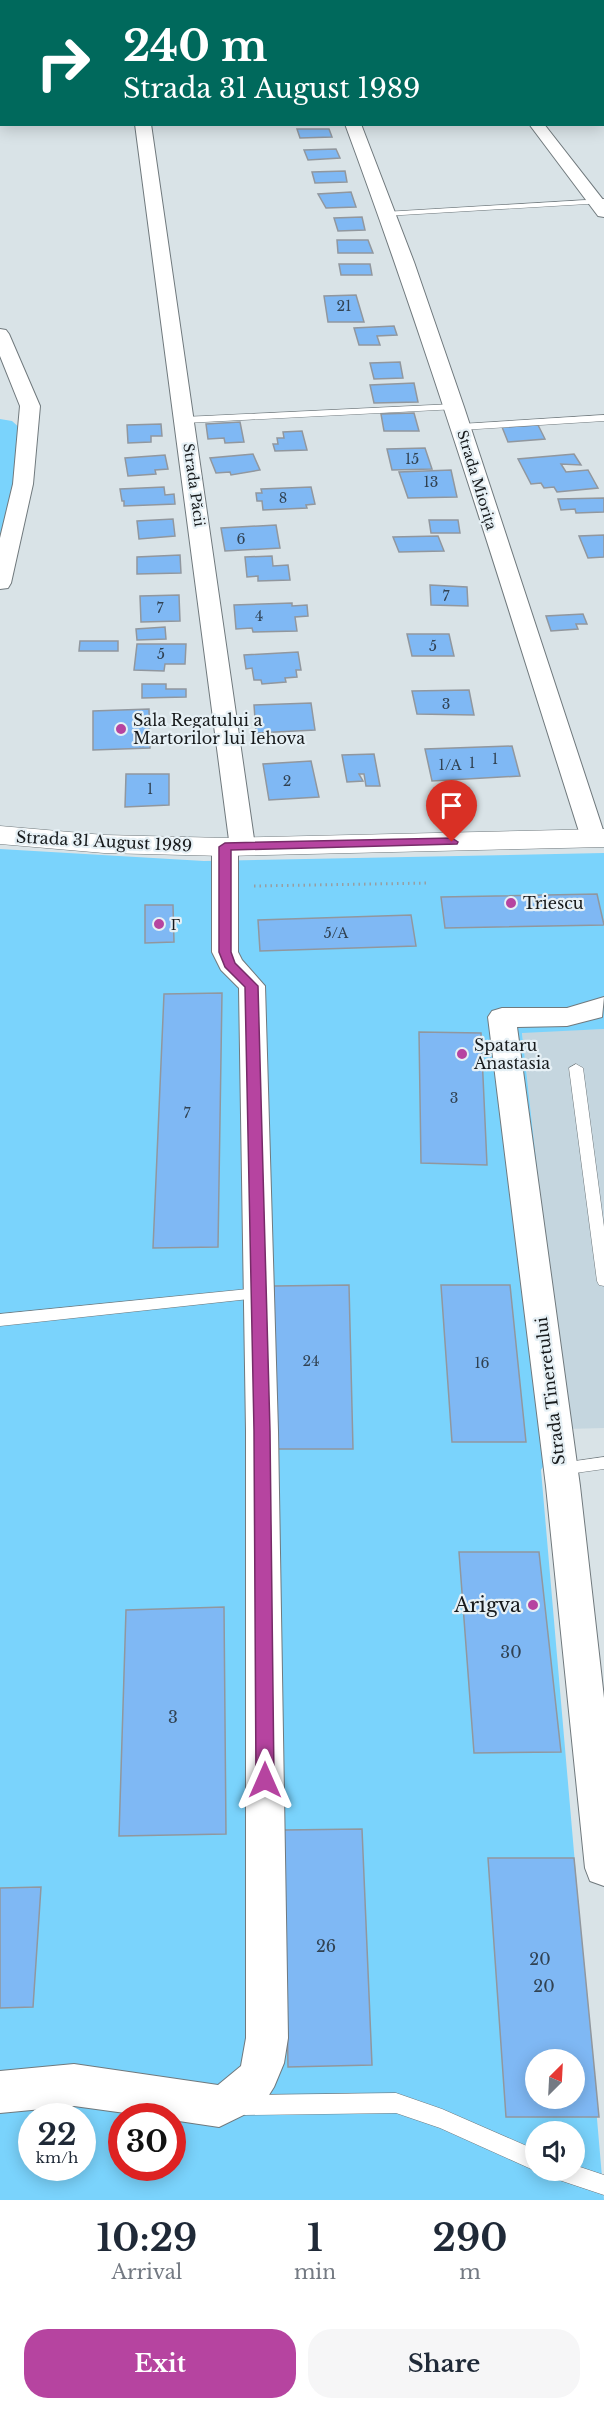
<!DOCTYPE html>
<meta charset="utf-8">
<style>
body{margin:0;font-family:"Libre Baskerville",serif;background:#f6f6f7;color:#1f2937;height:100vh;display:flex;flex-direction:column;font-size:22px;white-space:nowrap}
*{box-sizing:border-box;margin:0}
p{font-size:20px;color:#747a83}
.icon{flex:none;width:33px;height:33px;fill:none;stroke:currentColor;stroke-width:2;stroke-linecap:round;stroke-linejoin:round}
.map{position:relative;height:2200px;overflow:hidden}
.panel{display:flex;flex-direction:column;background:#fff;flex:1}
.panel>*{flex:none}
.hud{position:absolute;left:0px;top:0px;width:604px;height:126px;box-shadow:0 3px 15px #0003;background:#00695c;color:#fff;overflow:hidden}
.needle{width:39px;rotate:24deg}
.controls{position:absolute;left:525px;top:2049px;display:grid;gap:12px}
.controls a{display:grid;place-items:center;width:60px;height:60px;border-radius:50%;background:#fff;box-shadow:0 3px 15px #0003;font-size:30px}
.speed{position:absolute;left:18px;top:2103px;display:flex;gap:12px;font-size:30px;font-weight:700;text-align:center}
.speed>*{display:grid;place-content:center;width:78px;height:78px;border-radius:50%;background:#fff;box-shadow:0 3px 15px #0003;line-height:1}
.speed small{font-size:15px;font-weight:400}
.speed .limit{border:9px solid #d22;background:#fff;color:#111}
.pin{position:absolute;display:grid;place-items:center;width:51px;height:51px;color:#fff;margin:-62px -26px;border-radius:50% 50% 50% 0;rotate:-45deg;box-shadow:0 0 6px #0007}
.pin .icon{rotate:45deg}
.me{position:absolute;width:66px;margin:-33px;rotate:0deg;stroke-linejoin:round;filter:drop-shadow(0 0 4px #0008)}
.turn{display:flex;align-items:center;gap:21px;height:126px;padding:0 24px;font-size:27px}
.turn .icon{width:78px;height:78px;stroke-width:2.5}
.turn b{display:block;font-size:42px;line-height:51px}
.eta{display:flex;justify-content:space-evenly;align-items:center;height:102px;text-align:center}
.eta b{font-size:36px;font-weight:700;line-height:42px}
.action{display:flex;gap:12px;margin-top:auto;padding:12px 24px}
.action a{flex:1;height:69px;border-radius:24px;background:#b644a0;color:#fff;font-size:24px;font-weight:700;line-height:69px;text-align:center}
.action a+a{background:#f6f6f7;color:#1f2937}
.map>svg:first-child{display:block}
.built{fill:#c5d6df}
.green{fill:#7ad3fc;fill-rule:evenodd}
.building{fill:#7fb8f4;stroke:#91979e;stroke-width:1.5;fill-rule:evenodd}
.lines{fill:none;stroke-linecap:round;stroke-linejoin:round}
.service-casing{stroke:#70797d;stroke-width:1}
.minor-casing{stroke:#70797d;stroke-width:2}
.tertiary-casing{stroke:#70797d;stroke-width:1}
.path{stroke:#979ea2;stroke-width:3;stroke-dasharray:1.5 4;stroke-linecap:butt}
.service{fill:#fff;fill-rule:evenodd}
.minor{fill:#fff;fill-rule:evenodd}
.tertiary{fill:#fff;fill-rule:evenodd}
.route{fill:#b644a0;stroke:#762c68;stroke-width:1.5}
.poi-dot{fill:#b644a0;stroke:#e6f0f5;stroke-width:2}
.labels{text-anchor:middle;stroke-width:4.5;stroke-linejoin:round;paint-order:stroke}
.number-label{font-size:14px;fill:#314252}
.far-street-label{font-size:14px;fill:#171a1c;stroke:#e6f0f5}
.poi-label{font-size:16px;fill:#171a1c;stroke:#e6f0f5;text-anchor:start}
.street-label{font-size:16px;fill:#171a1c;stroke:#e6f0f5}
.near-number-label{font-size:16px;fill:#314252}
.near-poi-label{font-size:20px;fill:#171a1c;stroke:#e6f0f5;text-anchor:end}
</style>
<div class="map">
<svg width="604" height="2200" viewBox="0 0 604 2200">
<rect width="100%" height="100%" fill="#d9e3e7"/>
<path class="built" d="M604 1029V1428L566 1429 522 1032Z"/>
<path class="green" d="M0 419 12 421 21 429 11 495 0 537Z
M0 849 204 861 604 853V1029L522 1033 566 1429 541 1470 604 2200H0ZM536 2060H574V2098H536ZM32 2116H82V2168H32ZM122 2116H172V2168H122ZM536 2132H574V2170H536Z"/>
<path class="building" d="M297 129H329L332 137 300 138Z
M336 149 340 158 308 160 304 150Z
M345 171 347 182 315 183 312 172Z
M351 192 356 207 326 208 318 194Z
M362 217 365 230 338 231 334 218Z
M337 240H368L373 253H338Z
M339 264H370L372 275H341Z
M356 295 364 322H328L324 296Z
M394 326 397 335 377 336 380 345H359L354 328Z
M400 362 403 378 374 379 370 363Z
M414 383 418 402 374 403 370 385Z
M414 413 419 431H384L381 414Z
M240 422 244 442 225 443 224 438 208 439 206 424Z
M161 424 162 436H151V442L128 443 127 425Z
M538 425 545 439 508 442 502 427Z
M302 431 307 450 275 451 273 444H278L277 438H284L283 432Z
M425 448 432 469 392 470 387 449Z
M253 454 260 470 231 475 230 472 216 473 210 458Z
M574 454 581 465 561 464 566 472 588 470 598 488 557 492 554 487 544 488 541 483 531 484 518 459Z
M165 455 168 469 155 470 156 474 128 476 125 458Z
M451 470 457 497 408 498 399 472Z
M164 487 165 495 174 494 175 504 124 506V501H122L120 489Z
M311 487 315 504 306 505 307 508 263 510 262 501H257L256 493H262L261 489Z
M604 498V512L576 513 575 509 561 510 558 499Z
M173 519 175 536 139 539 137 521Z
M429 520H458L460 533H431Z
M276 525 280 548 225 551 221 528Z
M604 535V557L588 558 579 536Z
M438 536 444 551 399 552 393 537Z
M180 555 181 573 137 574V557Z
M272 556 273 566 288 565 290 580 258 581V576L247 577 245 557Z
M430 585 467 587 468 606 431 605Z
M179 595 180 621 141 622 140 596Z
M292 603V606L307 605 308 616 295 617 297 631 253 632 252 628 236 629 234 605Z
M583 614 587 624H576L578 629 551 631 546 616Z
M165 627 166 639 137 640 136 629Z
M407 634H449L454 656H412Z
M80 641H118V651H79Z
M137 644H186L185 664H165L164 671 134 670Z
M298 652 301 670H296L297 677 285 678 286 682 262 684 261 680H254L252 668 246 669 244 655Z
M142 684H166V689H186V697L142 698Z
M469 690 474 715 417 714 412 691Z
M311 703 315 730 256 733 254 705Z
M149 709 150 748 93 750V711Z
M512 746 520 776 432 781 425 749Z
M374 754 380 786H366L364 774H359L363 781 347 782 342 755Z
M311 761 319 797 269 800 263 764Z
M126 774H169V805L125 807Z
M597 894 604 925 445 928 441 897Z
M145 905H173L174 942 145 943Z
M411 915 416 946 260 951 258 920Z
M222 993 218 1247 153 1248 164 994Z
M419 1032 481 1033 487 1165 421 1163Z
M349 1285 353 1449H273L274 1286Z
M441 1285H510L526 1442H452Z
M459 1552H539L561 1752 474 1753Z
M224 1607 226 1834 119 1836 126 1610Z
M362 1829 372 2065 288 2067 284 1830Z
M488 1858H574L599 2117H506ZM536 2060H574V2098H536Z
M41 1887 33 2007 0 2008V1888Z"/>
<g class="lines">
<defs>
<path id="service" d="M603 46H604V50H603Z
M604 199V203L385 216 381 214 385 212Z
M454 404 457 405V409L185 423 180 420 185 417Z
M604 415V421L461 430 456 427 461 424Z
M576 1064 583 1068 604 1227V1286L599 1285 597 1281 569 1068Z
M259 1288 264 1289 266 1293 264 1297 259 1298 0 1326V1314Z
M604 1457V1469L561 1475 555 1473 553 1469 555 1465 561 1463Z
M396 2093 442 2109 536 2150V2170H537L536 2171 529 2168 440 2128 396 2113 245 2115 238 2112 235 2105 238 2098 245 2095Z
M574 2165 604 2175V2195L550 2177 547 2170H574Z"/>
<path id="minor" d="M122 0H136V2H122Z
M303 0H317V2H303Z
M436 0H450L451 2H437Z
M135 124H151L255 846 251 851 238 852V952L242 960 265 986 278 1431 288 2038 284 2063 274 2087 264 2103 256 2109 219 2127 172 2120V2116H147L74 2106 0 2113V2071L74 2064 218 2085 241 2066 246 2038V1431L239 988 221 970 212 952V847L216 842 229 840Z
M345 124H361L414 262 464 407 604 833 602 843 593 845 584 843 581 838C505 599 432 359 345 124Z
M529 124H544L604 201V217L598 216Z
M0 329 6 330 9 334 40 406 33 484 11 583 8 588 0 589V538L13 484 20 406 0 356Z
M604 997 602 1017 567 1026 517 1027 580 1486 604 1698V1886L590 1881 585 1868 546 1486 488 1017 492 1011 502 1008H567Z"/>
<path id="tertiary" d="M0 826 104 835 225 838 604 829V847L225 856 104 853 0 844Z"/>
</defs>
<use href="#service" class="service-casing"/>
<use href="#minor" class="minor-casing"/>
<use href="#tertiary" class="tertiary-casing"/>
<path class="path" d="M254 886 430 883"/>
<use href="#service" class="service"/>
<use href="#minor" class="minor"/>
<use href="#tertiary" class="tertiary"/>
</g>
<path class="route" d="M452 838 458 842 457 844 231 850V952L235 963 258 986 270 1431 274 1780 271 1786 265 1789 259 1786 256 1780 254 1431 245 987 225 967 219 952V847L225 843Z"/>
<g class="poi-dot">
<circle cx="121" cy="729" r="6"/>
<circle cx="511" cy="903" r="6"/>
<circle cx="159" cy="924" r="6"/>
<circle cx="462" cy="1054" r="6"/>
<circle cx="533" cy="1605" r="6"/>
</g>
<g class="labels">
<g class="number-label">
<text x="344" y="311">21</text>
<text x="412" y="464">15</text>
<text x="431" y="487">13</text>
<text x="283" y="503">8</text>
<text x="241" y="544">6</text>
<text x="446" y="601">7</text>
<text x="160" y="613">7</text>
<text x="259" y="621">4</text>
<text x="433" y="651">5</text>
<text x="161" y="659">5</text>
<text x="446" y="709">3</text>
<text x="495" y="764">1</text>
<text x="472" y="768">1</text>
<text x="450" y="770">1/A</text>
<text x="287" y="786">2</text>
<text x="150" y="794">1</text>
<text x="336" y="938">5/A</text>
<text x="454" y="1103">3</text>
<text x="187" y="1118">7</text>
<text x="311" y="1366">24</text>
<text x="482" y="1368">16</text>
</g>
<g class="far-street-label">
<text transform="translate(477 480) rotate(73)" y="5">Strada Miorița</text>
<text transform="translate(194 485) rotate(82)" y="5">Strada Păcii</text>
</g>
<g class="poi-label">
<text x="133" y="726">Sala Regatului a<tspan x="133" dy="18">Martorilor lui Iehova</tspan></text>
<text x="523" y="909">Triescu</text>
<text x="171" y="930">Г</text>
<text x="474" y="1051">Spataru<tspan x="474" dy="18">Anastasia</tspan></text>
</g>
<g class="street-label">
<text transform="translate(104 841) rotate(3)" y="6">Strada 31 August 1989</text>
<text transform="translate(550 1391) rotate(-97)" y="6">Strada Tineretului</text>
</g>
<g class="near-number-label">
<text x="511" y="1658">30</text>
<text x="173" y="1723">3</text>
<text x="326" y="1952">26</text>
<text x="540" y="1965">20</text>
<text x="544" y="1992">20</text>
</g>
<g class="near-poi-label">
<text x="521" y="1612">Arigva</text>
</g>
</g>
</svg>
<div class="controls">
<a><svg class="needle" viewBox="-14 -14 28 28"><path d="M0-13l5 13h-10z" fill="#e53935"/><path d="M0 13l5-13h-10z" fill="#747a83"/></svg></a>
<a><svg class="icon" aria-label="sound" viewBox="0 0 24 24"><path d="M4 9h4l5-4v14l-5-4H4zM17 9q2 3 0 6"/></svg></a>
</div>
<div class="speed"><div>22<small>km/h</small></div><div class="limit">30</div></div>
<div class="pin" style="left:452px;top:842px;background:#d93025"><svg class="icon" aria-label="arrive" viewBox="0 0 24 24"><path d="M6 21V4h12l-3 4 3 4H6"/></svg></div>
<svg class="me" style="left:265px;top:1780px" viewBox="-20 -20 40 40"><path d="M0-17L14 15 0 8-14 15z" fill="#b644a0" stroke="#fff" stroke-width="4"/></svg>
<div class="hud">
<div class="turn"><svg class="icon" aria-label="right" viewBox="0 0 24 24"><path d="M7 20v-9h11M14 6l5 5-5 5"/></svg><div><b>240 m</b>Strada 31 August 1989</div></div>
</div>
</div>
<section class="panel">
<div class="eta">
<div><b>10:29</b><p>Arrival</p></div>
<div><b>1</b><p>min</p></div>
<div><b>290</b><p>m</p></div>
</div>
<div class="action"><a>Exit</a><a>Share</a></div>
</section>
